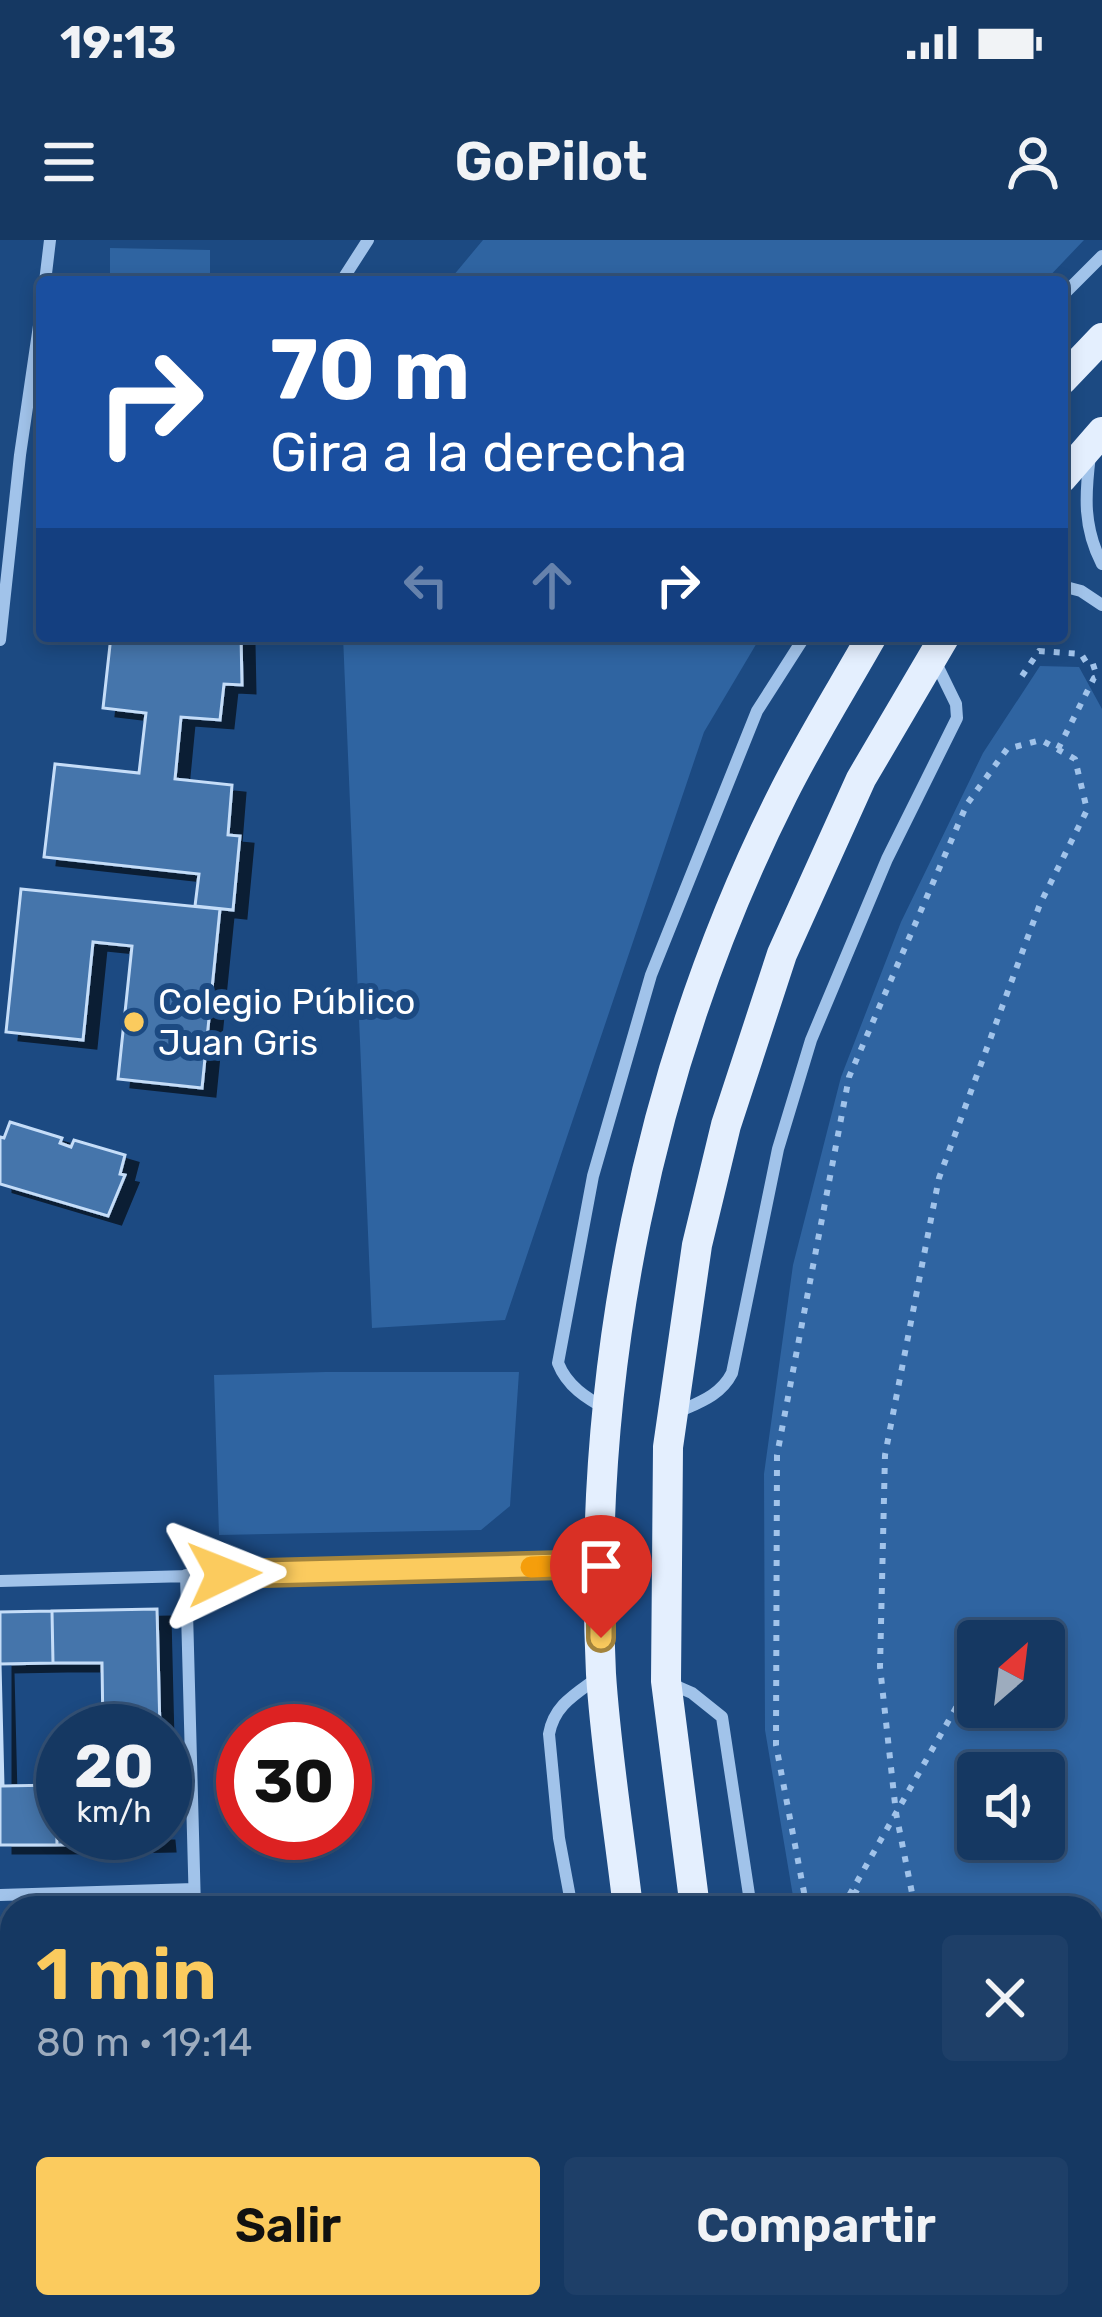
<!DOCTYPE html>
<html lang="es">
<meta charset="utf-8">
<style>
body{margin:0;font-family:Rubik,sans-serif;background:#1e3f68;color:#f1f3f6;height:100vh;display:flex;flex-direction:column;font-size:45px;white-space:nowrap}
*{box-sizing:border-box;margin:0}
p{font-size:39px;color:#9dacbe}
.icon{flex:none;width:66px;height:66px;fill:none;stroke:currentColor;stroke-width:2;stroke-linecap:round;stroke-linejoin:round}
.map{position:relative;flex:1;overflow:hidden}
.drawer{position:absolute;left:0px;top:1656px;width:1104px;height:423px;display:flex;flex-direction:column;background:#153862;border-radius:36px 36px 0 0;box-shadow:0 6px 18px #0003,0 0 0 3px #345277}
.drawer>*{flex:none}
.top-card{position:absolute;left:36px;top:36px;width:1032px;height:366px;border-radius:12px;box-shadow:0 6px 18px #0003,0 0 0 3px #345277;background:#1a4fa0;color:#fff;overflow:hidden}
.needle{width:78px;rotate:28deg}
.controls{position:absolute;left:957px;top:1380px;display:grid;gap:24px}
.controls a{display:grid;place-items:center;width:108px;height:108px;border-radius:12px;background:#153862;box-shadow:0 6px 18px #0003,0 0 0 3px #345277;font-size:60px}
.speed{position:absolute;left:36px;top:1464px;display:flex;gap:24px;font-size:60px;font-weight:700;text-align:center}
.speed>*{display:grid;place-content:center;width:156px;height:156px;border-radius:50%;background:#153862;box-shadow:0 6px 18px #0003,0 0 0 3px #345277;line-height:1}
.speed small{font-size:30px;font-weight:400}
.speed .limit{border:18px solid #d22;background:#fff;color:#111}
.pin{position:absolute;display:grid;place-items:center;width:102px;height:102px;color:#fff;margin:-123px -51px;border-radius:50% 50% 50% 0;rotate:-45deg;box-shadow:0 0 12px #0007}
.pin .icon{rotate:45deg}
.me{position:absolute;width:132px;margin:-66px;rotate:88deg;stroke-linejoin:round;filter:drop-shadow(0 0 9px #0008)}
.turn{display:flex;align-items:center;gap:42px;height:252px;padding:0 36px;font-size:54px}
.turn .icon{width:156px;height:156px;stroke-width:2.5}
.turn b{display:block;font-size:84px;line-height:102px}
.lanes{display:flex;align-items:center;height:114px;padding:0 36px;background:#0003;justify-content:center;gap:60px;direction:ltr}
.lanes .off{opacity:.35}
.round{display:grid;place-items:center;flex:none;width:126px;height:126px;border-radius:12px;background:#1e3f68}
.overview{display:flex;align-items:center;justify-content:space-between;height:204px;padding:0 36px}
h1{font-size:72px;font-weight:600;line-height:90px;color:#fbcb5e}
.primary-button{display:flex;gap:24px;margin-top:auto;padding:24px 36px}
.primary-button a{flex:1;height:138px;border-radius:12px;background:#fbcb5e;color:#111;font-size:48px;font-weight:600;line-height:138px;text-align:center}
.primary-button a+a{background:#1e3f68;color:#f1f3f6}
.status{display:flex;justify-content:space-between;align-items:center;height:84px;padding:0 60px;background:#153862;direction:ltr}
.status svg{height:33px;fill:currentColor}
header{display:flex;justify-content:space-between;align-items:center;height:156px;padding:0 36px;background:#153862;font-size:54px;font-weight:600}
.map>svg:first-child{display:block}
.green{fill:#2f64a1;fill-rule:evenodd}
.building{fill:#4474ab;stroke:#c5ddf8;stroke-width:3;filter:url(#shadow)}
.lines{fill:none;stroke-linecap:round;stroke-linejoin:round}
.path{stroke:#a1c3ea;stroke-width:6;stroke-dasharray:6 9;stroke-linecap:butt}
.street{stroke:#a1c3ea;stroke-width:12}
.primary{stroke:#e4effe;stroke-width:30}
.route-casing{stroke:#a3843d;stroke-width:30}
.route{stroke:#fbcb5e;stroke-width:21}
.slow{stroke:#f59e0b;stroke-width:21}
.poi-dot{fill:#fbcb5e;stroke:#1c4a82;stroke-width:4.5}
.labels{text-anchor:middle;stroke-width:12;stroke-linejoin:round;paint-order:stroke}
.poi-label{font-size:36px;fill:#fff;stroke:#1c4a82;text-anchor:start}
</style>
<div class="status"><b>19:13</b><svg viewBox="0 0 49 12"><path d="M0 12V9h3v3zM5 12V6h3v6zM10 12V3h3v9zM15 12V0h3v12zM26 1h20v11H26zM47 4h2v5h-2z"/></svg></div>
<header><svg class="icon" aria-label="menu" viewBox="0 0 24 24"><path d="M4 6h16M4 12h16M4 18h16"/></svg>GoPilot<svg class="icon" aria-label="person" viewBox="0 0 24 24"><circle cx="12" cy="8" r="4"/><path d="M4 21q1-7 8-7t8 7"/></svg></header>
<div class="map">
<svg width="1102" height="2077" viewBox="0 0 1102 2077">
<defs>
<filter id="shadow"><feDropShadow dx="13" dy="8" stdDeviation="0" flood-color="#0009"/></filter>
</defs>
<rect width="100%" height="100%" fill="#1c4a82"/>
<path class="green" d="M483 0H1084L1044 42H448Z
M110 8 210 10V42H110Z
M343 396H761L704 492 505 1080 372 1088Z
M1040 426 1079 427 1102 469V2024L1092 2030V1668H795L765 1490 764 1234 793 1025 841 837 901 682 983 513ZM978 1401H1044V1467H978ZM1044 1533V1599H978V1533Z
M326 1132H519L510 1266 481 1290 219 1295 214 1135Z
M12 2003V2067H653L657 2077H0V2004Z"/>
<path class="building" d="M111 396H241L242 445 224 444 220 480 181 477 175 539 232 545 228 595 240 596 233 670 195 666 199 634 44 617 55 524 139 533 146 473 103 468Z
M21 649 220 669 202 848 118 839 132 706 93 702 83 800 6 792Z
M10 882 62 898 60 903 71 907 74 900 125 915 120 934 125 935 108 976 0 944V897L4 898Z
M157 1369 160 1491H103L102 1423H53L52 1371Z
M52 1371 53 1423 0 1424 3 1546 56 1545 57 1605H0V1372Z
M56 1545H63V1593H161L162 1603 57 1605Z"/>
<g class="lines">
<path class="path" d="M1022 436 1039 411 1081 414 1090 428 1102 424
M1058 509 1094 438 1102 435
M994 1401 996 1398
M853 1651 883 1668
M807 1668 776 1505 777 1215 849 837 967 564 1007 509 1041 500 1075 519 1087 570 1040 664 939 938 885 1215 880 1427 896 1573 915 1668
M842 1668 978 1429
M1092 1786 1102 1792
M0 2020H12
M566 2077 567 2067"/>
<path class="street" d="M45 42 50 0
M341 42 368 0
M1062 56 1102 16
M1090 215C1085 256 1083 287 1102 324
M1062 346 1081 351 1102 365
M0 400 20 215 42 65
M608 1170C586 1158 567 1146 558 1123L593 936 651 735 757 471 805 396
M678 1172C700 1162 721 1155 732 1133L778 909 811 800 887 619 957 478 956 464 933 417
M186 1335 195 1668
M0 1341 599 1325
M669 1443 692 1453 722 1477 751 1668
M0 1655 194 1649
M572 1668 559 1598 549 1494C554 1466 574 1455 596 1439
M0 1958H12"/>
<path class="primary" d="M1062 140 1102 98
M1062 238 1102 192
M628 1668C619 1590 606 1512 601 1434 586 1135 648 822 783 554 810 500 842 449 872 396
M695 1668 666 1441 668 1207 697 1005 726 885 782 714 861 539 945 396
M749 2067 754 2077
M819 2067 824 2077"/>
</g>
<g class="lines">
<defs>
<path id="route" d="M224 1334 601 1324V1398"/>
</defs>
<use href="#route" class="route-casing"/>
<use href="#route" class="route"/>
<path class="slow" d="M531 1327 601 1324V1345"/>
</g>
<circle class="poi-dot" cx="134" cy="782" r="12"/>
<g class="labels">
<g class="poi-label">
<text x="158" y="774">Colegio Público<tspan x="158" dy="41">Juan Gris</tspan></text>
</g>
</g>
</svg>
<div class="controls">
<a><svg class="needle" viewBox="-14 -14 28 28"><path d="M0-13l5 13h-10z" fill="#e53935"/><path d="M0 13l5-13h-10z" fill="#9dacbe"/></svg></a>
<a><svg class="icon" aria-label="sound" viewBox="0 0 24 24"><path d="M4 9h4l5-4v14l-5-4H4zM17 9q2 3 0 6"/></svg></a>
</div>
<div class="speed"><div>20<small>km/h</small></div><div class="limit">30</div></div>
<div class="pin" style="left:601px;top:1398px;background:#d93025"><svg class="icon" aria-label="arrive" viewBox="0 0 24 24"><path d="M6 21V4h12l-3 4 3 4H6"/></svg></div>
<svg class="me" style="left:224px;top:1334px" viewBox="-20 -20 40 40"><path d="M0-17L14 15 0 8-14 15z" fill="#fbcb5e" stroke="#fff" stroke-width="4"/></svg>
<div class="top-card">
<div class="turn"><svg class="icon" aria-label="right" viewBox="0 0 24 24"><path d="M7 20v-9h11M14 6l5 5-5 5"/></svg><div><b>70 m</b>Gira a la derecha</div></div>
<div class="lanes"><svg class="icon off" aria-label="left" viewBox="0 0 24 24"><path d="M17 20v-9H6M10 6l-5 5 5 5"/></svg><svg class="icon off" aria-label="ahead" viewBox="0 0 24 24"><path d="M12 20V5M6 11l6-6 6 6"/></svg><svg class="icon" aria-label="right" viewBox="0 0 24 24"><path d="M7 20v-9h11M14 6l5 5-5 5"/></svg></div>
</div>
<section class="drawer">
<div class="overview"><div><h1>1 min</h1><p>80 m · 19:14</p></div><a class="round"><svg class="icon" aria-label="close" viewBox="0 0 24 24"><path d="M6 6l12 12M18 6L6 18"/></svg></a></div>
<div class="primary-button"><a>Salir</a><a>Compartir</a></div>
</section>
</div>
